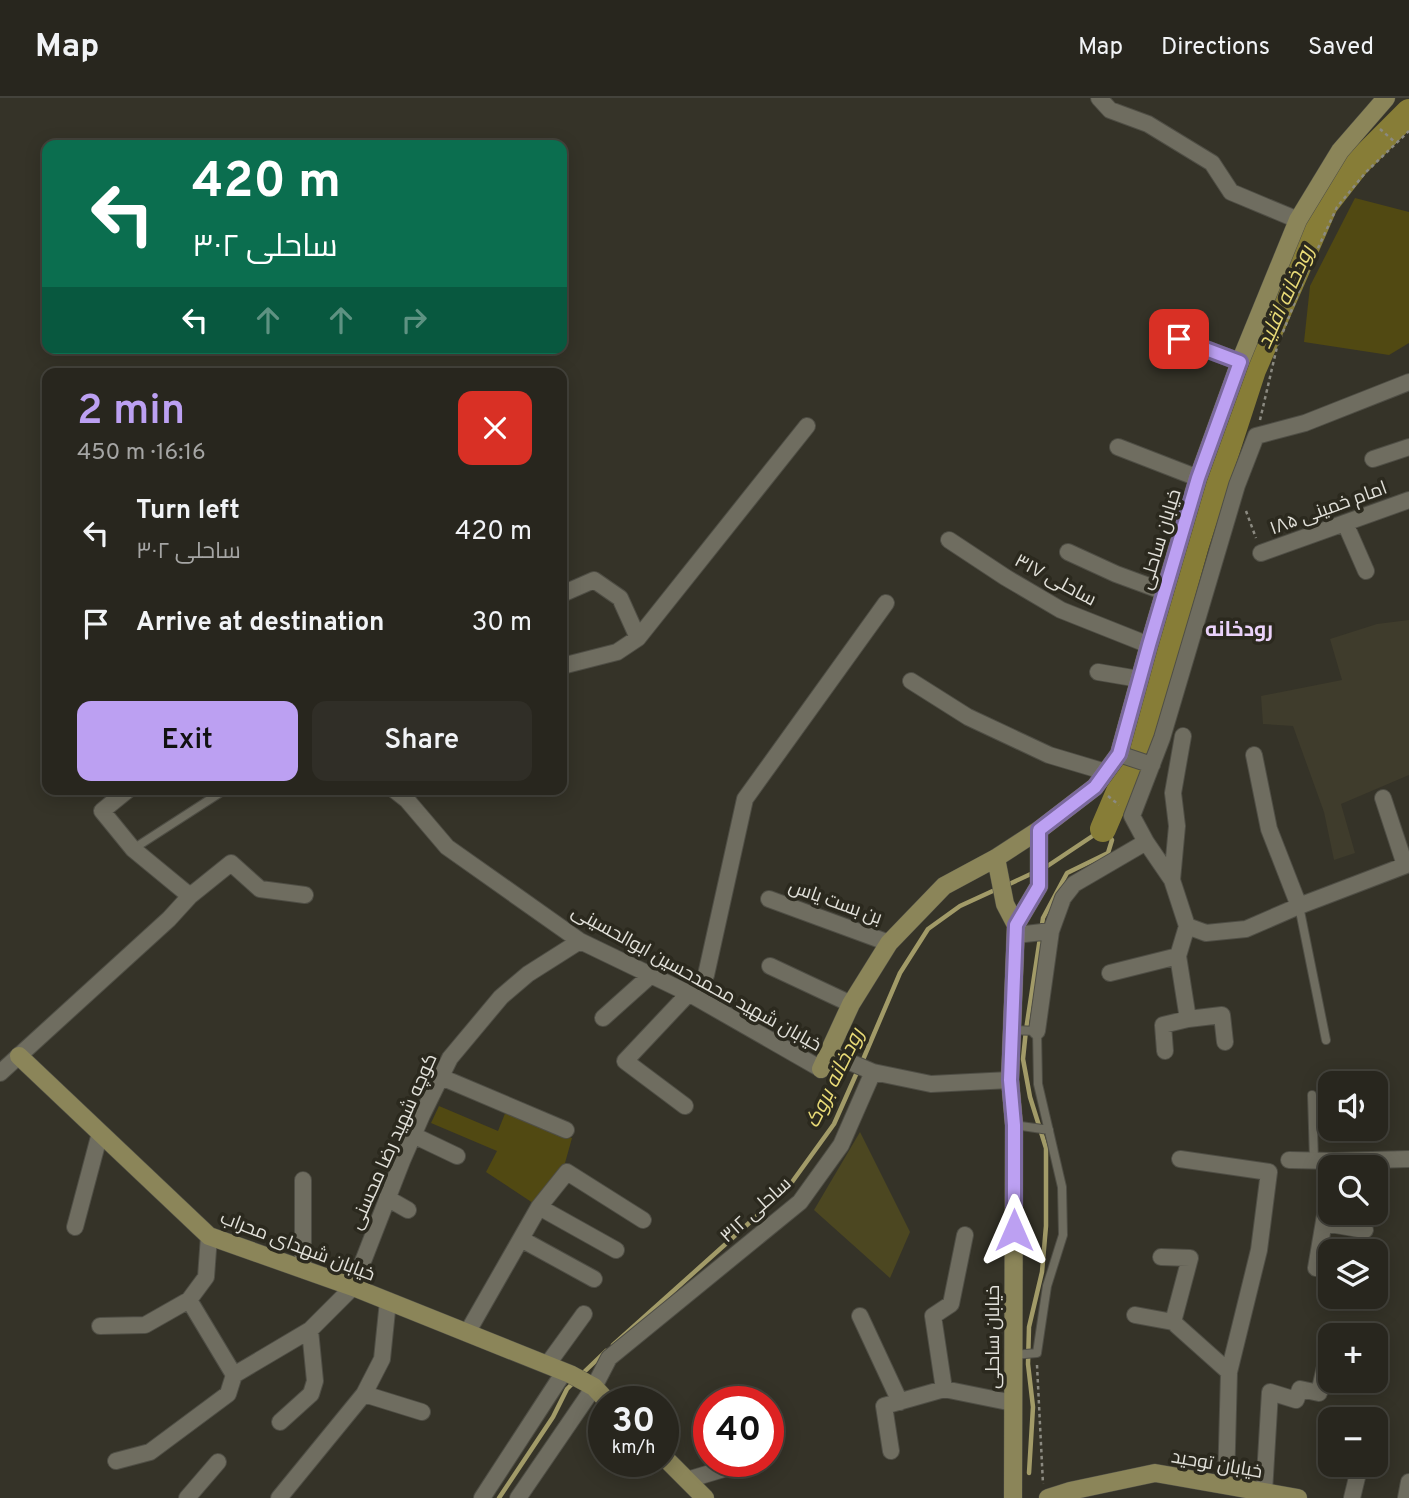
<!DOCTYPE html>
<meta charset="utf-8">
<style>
body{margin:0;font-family:Overpass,Cairo,sans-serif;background:#302e27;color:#f1f3f6;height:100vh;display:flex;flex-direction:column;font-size:26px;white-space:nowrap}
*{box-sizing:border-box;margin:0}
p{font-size:23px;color:#a5a5a4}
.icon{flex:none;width:38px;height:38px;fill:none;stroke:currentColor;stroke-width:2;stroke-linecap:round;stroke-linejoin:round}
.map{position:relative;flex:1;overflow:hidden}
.drawer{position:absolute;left:42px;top:270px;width:525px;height:427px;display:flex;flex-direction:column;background:#28261e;border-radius:14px;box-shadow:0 4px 18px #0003,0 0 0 2px #44433c}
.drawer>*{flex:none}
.guide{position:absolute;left:42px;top:42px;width:525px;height:214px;border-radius:14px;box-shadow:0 4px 18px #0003,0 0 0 2px #44433c;background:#0b6e4f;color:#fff;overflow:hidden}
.buttons{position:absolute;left:1318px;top:973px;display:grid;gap:14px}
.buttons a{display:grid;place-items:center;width:70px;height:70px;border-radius:14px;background:#28261e;box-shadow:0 4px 18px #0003,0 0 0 2px #44433c;font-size:35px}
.speed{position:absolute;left:588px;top:1288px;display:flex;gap:14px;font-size:35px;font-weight:700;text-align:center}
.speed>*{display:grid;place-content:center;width:91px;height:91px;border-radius:50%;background:#28261e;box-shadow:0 4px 18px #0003,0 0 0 2px #44433c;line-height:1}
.speed small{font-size:18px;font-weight:400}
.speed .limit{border:10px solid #d22;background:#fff;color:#111}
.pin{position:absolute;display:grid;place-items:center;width:60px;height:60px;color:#fff;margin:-30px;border-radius:14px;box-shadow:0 4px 10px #0006}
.me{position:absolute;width:77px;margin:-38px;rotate:0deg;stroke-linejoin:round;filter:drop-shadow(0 0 5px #0008)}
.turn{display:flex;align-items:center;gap:24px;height:147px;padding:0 35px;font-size:32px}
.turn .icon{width:91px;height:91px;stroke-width:2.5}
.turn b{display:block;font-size:49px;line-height:60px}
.lanes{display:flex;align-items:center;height:66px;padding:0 35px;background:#0003;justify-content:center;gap:35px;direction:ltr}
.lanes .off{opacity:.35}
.round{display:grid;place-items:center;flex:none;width:74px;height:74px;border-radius:14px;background:#302e27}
.head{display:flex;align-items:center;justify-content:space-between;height:119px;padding:0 35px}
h1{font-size:42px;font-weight:600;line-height:52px;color:#bca0f2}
.primary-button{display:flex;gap:14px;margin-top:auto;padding:14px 35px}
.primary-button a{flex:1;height:80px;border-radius:14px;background:#bca0f2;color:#111;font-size:28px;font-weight:600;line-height:80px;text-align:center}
.primary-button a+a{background:#302e27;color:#f1f3f6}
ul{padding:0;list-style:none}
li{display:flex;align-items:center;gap:21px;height:91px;padding:0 35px}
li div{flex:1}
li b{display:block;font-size:26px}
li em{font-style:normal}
header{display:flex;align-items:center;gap:42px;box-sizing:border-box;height:98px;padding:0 35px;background:#28261e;border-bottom:2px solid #44433c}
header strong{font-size:33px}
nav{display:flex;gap:38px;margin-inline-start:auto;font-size:24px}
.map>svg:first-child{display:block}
.built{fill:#3f3c2c}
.green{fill:#4c4721}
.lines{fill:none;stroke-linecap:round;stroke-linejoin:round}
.stream{stroke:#a29b68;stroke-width:4.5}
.river{stroke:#877d37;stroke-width:26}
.building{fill:#514912}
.lane-casing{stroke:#4f4e45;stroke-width:10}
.street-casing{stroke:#4f4e45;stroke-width:18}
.secondary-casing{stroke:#4f4e45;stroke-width:19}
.path{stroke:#8b8a81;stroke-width:2.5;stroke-dasharray:3.5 3.5;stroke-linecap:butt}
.lane{stroke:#6f6d60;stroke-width:8}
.street{stroke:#6f6d60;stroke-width:16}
.secondary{stroke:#8b8559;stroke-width:18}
.route-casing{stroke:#7a689d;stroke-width:18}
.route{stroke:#bca0f2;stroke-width:12}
.labels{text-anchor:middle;stroke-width:7;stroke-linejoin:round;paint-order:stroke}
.street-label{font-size:19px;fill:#e2e1da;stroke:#2b291e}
.water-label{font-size:21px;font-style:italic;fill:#e8da76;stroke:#2b291e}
.neighbourhood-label{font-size:21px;font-weight:bold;fill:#ead2fa;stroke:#2b291e}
</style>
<header>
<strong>Map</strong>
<nav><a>Map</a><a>Directions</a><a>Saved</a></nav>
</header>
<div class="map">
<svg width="1409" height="1400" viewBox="0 0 1409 1400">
<rect width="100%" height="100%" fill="#353328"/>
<path class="built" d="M1409 522V677L1341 706 1355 755 1334 762 1324 714 1293 628 1263 626 1261 598 1342 582 1330 541 1377 526Z"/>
<path class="green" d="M860 1034 910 1134 890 1180 814 1112Z"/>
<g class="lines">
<path class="stream" d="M1005 788 1035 774
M862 964 900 875 928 831 960 808 997 791
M613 1247 787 1091 834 1026 858 972
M582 1276 606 1253
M1029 1375 1033 1309 1028 1266 1029 1229 1042 1174 1046 1128V1050L1030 999 1023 961 1026 932 1043 820 1067 775 1108 755 1112 742 1103 731 1043 771
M499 1400 553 1319 567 1291 574 1284"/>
<path class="river" d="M1103 731 1142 640 1196 447 1253 272 1325 107 1357 66 1409 14"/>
</g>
<path class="building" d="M1355 100 1409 114V245L1389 257 1304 244 1310 188Z
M439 1008 498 1033 506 1013 572 1040 565 1065 539 1109 486 1074 497 1053 431 1025Z"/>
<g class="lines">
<defs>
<path id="lane" d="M133 751 226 691
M1299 808 1326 942
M1013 932 1037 933 1038 986 1062 1089 1063 1137 1047 1188 1037 1255 1014 1257
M1312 997 1314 1063
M1014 1027 1049 1032"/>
<path id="street" d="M1099 0 1110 12 1148 26 1212 65 1231 94 1298 122
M1159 233 1240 264
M1409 284 1305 325 1256 338 1237 387 1162 640 1132 718 1146 744 1172 782 1187 828 1206 835 1246 831 1299 808 1409 766
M1118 349 1198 380
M1373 361 1409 349
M1345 425 1366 473
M949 442 1005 479 1061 512 1149 547
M1068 454 1116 476 1165 494
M1261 455 1409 402
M562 496 594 482 620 500 638 540
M562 568 617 554 638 540 807 328
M1098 574 1139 581
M911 583 968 619 1049 657 1106 674
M1119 656 1152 667
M1254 657 1269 731 1299 808
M393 691 407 702 447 749 580 843 690 896 821 971
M1383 700 1405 767
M1172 782 1177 728 1173 695 1183 638
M190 798 231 765 260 791 305 797
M769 801 889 845
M1016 837 1051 833
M1178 858 1188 921
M770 868 851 906
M1110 875 1178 858 1187 828
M603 920 651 877
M1037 933 1051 833 1063 800 1074 786 1146 744
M1165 953 1163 927 1188 921 1222 917 1225 944
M829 955 873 974
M0 975 169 821 190 798 133 751 102 713 129 691
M441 979 566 1032
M685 1008 625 963 706 877 745 701 886 505
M413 1037 457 1058
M1180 1061 1269 1074 1259 1152 1229 1274 1226 1386
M1289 1062 1334 1063 1409 1061
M303 1082V1171
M387 1100 408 1112
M539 1109 616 1152
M1324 1125 1365 1132
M75 1129 100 1035
M965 1137 951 1206 933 1218 944 1291 1013 1305
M521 1141 594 1181
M1161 1159 1190 1160 1173 1224
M1316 1170 1330 1088
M189 1202 234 1277
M1135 1217 1173 1224 1229 1274
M860 1218 900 1304
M100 1228 145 1227 189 1202 206 1179 209 1138
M467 1235 539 1109 567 1074 643 1122
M547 1267 584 1216
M364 1296 422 1314
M280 1324 311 1296 315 1283 310 1232
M891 1353 884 1308 944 1291
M116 1363 150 1354 228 1296 234 1277 310 1232 353 1189 402 1063 422 1017 450 960 501 899 528 876 580 843
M687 1382 737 1367
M1264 1394 1270 1294 1296 1302 1300 1291 1319 1295 1330 1247
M187 1400 218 1364
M279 1400 364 1296 382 1261 388 1203
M482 1400 564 1274
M518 1400 594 1289 609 1260 800 1104 841 1047 873 974 931 986 1010 982
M1352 1400 1360 1367
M1406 1400 1409 1384"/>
<path id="secondary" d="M996 760 1005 806 1016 827 1010 982 1014 1027 1013 1400
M1016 827 1039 788V732
M19 958 209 1138 353 1189 570 1276 594 1289 608 1304
M821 971 851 906 889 845 944 788 996 760 1039 732 1095 689 1119 656 1149 547 1198 380 1240 264 1298 122 1340 53 1386 0
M663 1358 705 1400
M1048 1400 1070 1393 1155 1375 1298 1400"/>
</defs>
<use href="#lane" class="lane-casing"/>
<use href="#street" class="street-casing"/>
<use href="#secondary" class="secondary-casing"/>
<path class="path" d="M1380 31 1396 45
M1260 322 1277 249 1306 176 1337 109 1366 74 1409 33
M1246 413 1256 440
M1108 698 1119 707
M1037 1267 1043 1386"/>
<use href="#lane" class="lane"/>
<use href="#street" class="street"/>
<use href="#secondary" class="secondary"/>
</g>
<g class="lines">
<defs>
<path id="route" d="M1014 1132V1027L1010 982 1016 827 1039 788V732L1095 689 1119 656 1149 547 1198 380 1240 264 1179 241"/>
</defs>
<use href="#route" class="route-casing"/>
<use href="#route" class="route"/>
</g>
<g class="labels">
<g class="street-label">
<text transform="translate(1328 409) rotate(-20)" y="7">امام خمینی ۱۸۵</text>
<text transform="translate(1159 441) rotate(-73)" y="7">خیابان ساحلی</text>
<text transform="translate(1056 481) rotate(28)" y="7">ساحلی ۳۱۷</text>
<text transform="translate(836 803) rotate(20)" y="7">بن بست یاس</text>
<text transform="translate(697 879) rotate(29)" y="7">خیابان شهید محمدحسین ابوالحسینی</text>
<text transform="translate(392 1043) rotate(-66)" y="7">کوچه شهید رضا محسنی</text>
<text transform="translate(755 1111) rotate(-42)" y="7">ساحلی ۳۱۲</text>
<text transform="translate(298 1147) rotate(21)" y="7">خیابان شهدای محراب</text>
<text transform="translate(992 1239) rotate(-90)" y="7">خیابان ساحلی</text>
<text transform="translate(1217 1365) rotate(10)" y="7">خیابان توحید</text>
</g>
<g class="water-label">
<text transform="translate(1285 199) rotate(-66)" y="7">رودخانه اقلید</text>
<text transform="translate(834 980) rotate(-64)" y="7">رودخانه بروک</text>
</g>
<g class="neighbourhood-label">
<text x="1239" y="538">رودخانه</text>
</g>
</g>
</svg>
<div class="buttons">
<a><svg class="icon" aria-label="sound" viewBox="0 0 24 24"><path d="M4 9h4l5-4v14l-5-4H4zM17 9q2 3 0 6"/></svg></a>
<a><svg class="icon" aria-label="search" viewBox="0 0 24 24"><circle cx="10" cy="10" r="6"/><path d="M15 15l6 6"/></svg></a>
<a><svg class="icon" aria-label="layers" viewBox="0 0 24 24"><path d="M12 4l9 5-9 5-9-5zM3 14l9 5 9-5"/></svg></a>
<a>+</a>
<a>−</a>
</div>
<div class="speed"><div>30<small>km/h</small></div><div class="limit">40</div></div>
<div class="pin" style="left:1179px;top:241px;background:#d93025"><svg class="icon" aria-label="arrive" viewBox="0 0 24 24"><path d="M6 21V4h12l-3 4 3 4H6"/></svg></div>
<svg class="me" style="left:1014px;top:1132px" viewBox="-20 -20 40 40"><path d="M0-17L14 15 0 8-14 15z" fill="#bca0f2" stroke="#fff" stroke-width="4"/></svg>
<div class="guide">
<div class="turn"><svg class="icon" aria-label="left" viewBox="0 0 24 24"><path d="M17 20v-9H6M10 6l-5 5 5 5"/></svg><div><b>420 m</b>ساحلی ۳۰۲</div></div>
<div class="lanes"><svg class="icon" aria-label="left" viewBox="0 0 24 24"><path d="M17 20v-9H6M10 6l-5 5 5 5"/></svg><svg class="icon off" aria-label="ahead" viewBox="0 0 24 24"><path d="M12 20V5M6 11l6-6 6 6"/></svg><svg class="icon off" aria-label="ahead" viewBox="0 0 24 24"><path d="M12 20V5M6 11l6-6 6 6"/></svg><svg class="icon off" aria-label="right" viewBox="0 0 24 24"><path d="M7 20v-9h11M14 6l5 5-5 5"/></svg></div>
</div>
<section class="drawer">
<div class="head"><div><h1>2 min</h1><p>450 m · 16:16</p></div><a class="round" style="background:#d93025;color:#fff"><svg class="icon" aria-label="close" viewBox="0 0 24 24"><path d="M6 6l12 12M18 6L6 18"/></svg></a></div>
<ul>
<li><svg class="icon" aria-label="left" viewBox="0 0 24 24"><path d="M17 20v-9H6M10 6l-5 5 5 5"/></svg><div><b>Turn left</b><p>ساحلی ۳۰۲</p></div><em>420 m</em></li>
<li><svg class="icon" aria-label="arrive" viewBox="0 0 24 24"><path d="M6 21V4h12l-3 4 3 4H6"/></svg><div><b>Arrive at destination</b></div><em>30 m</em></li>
</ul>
<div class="primary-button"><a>Exit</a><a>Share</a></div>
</section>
</div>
